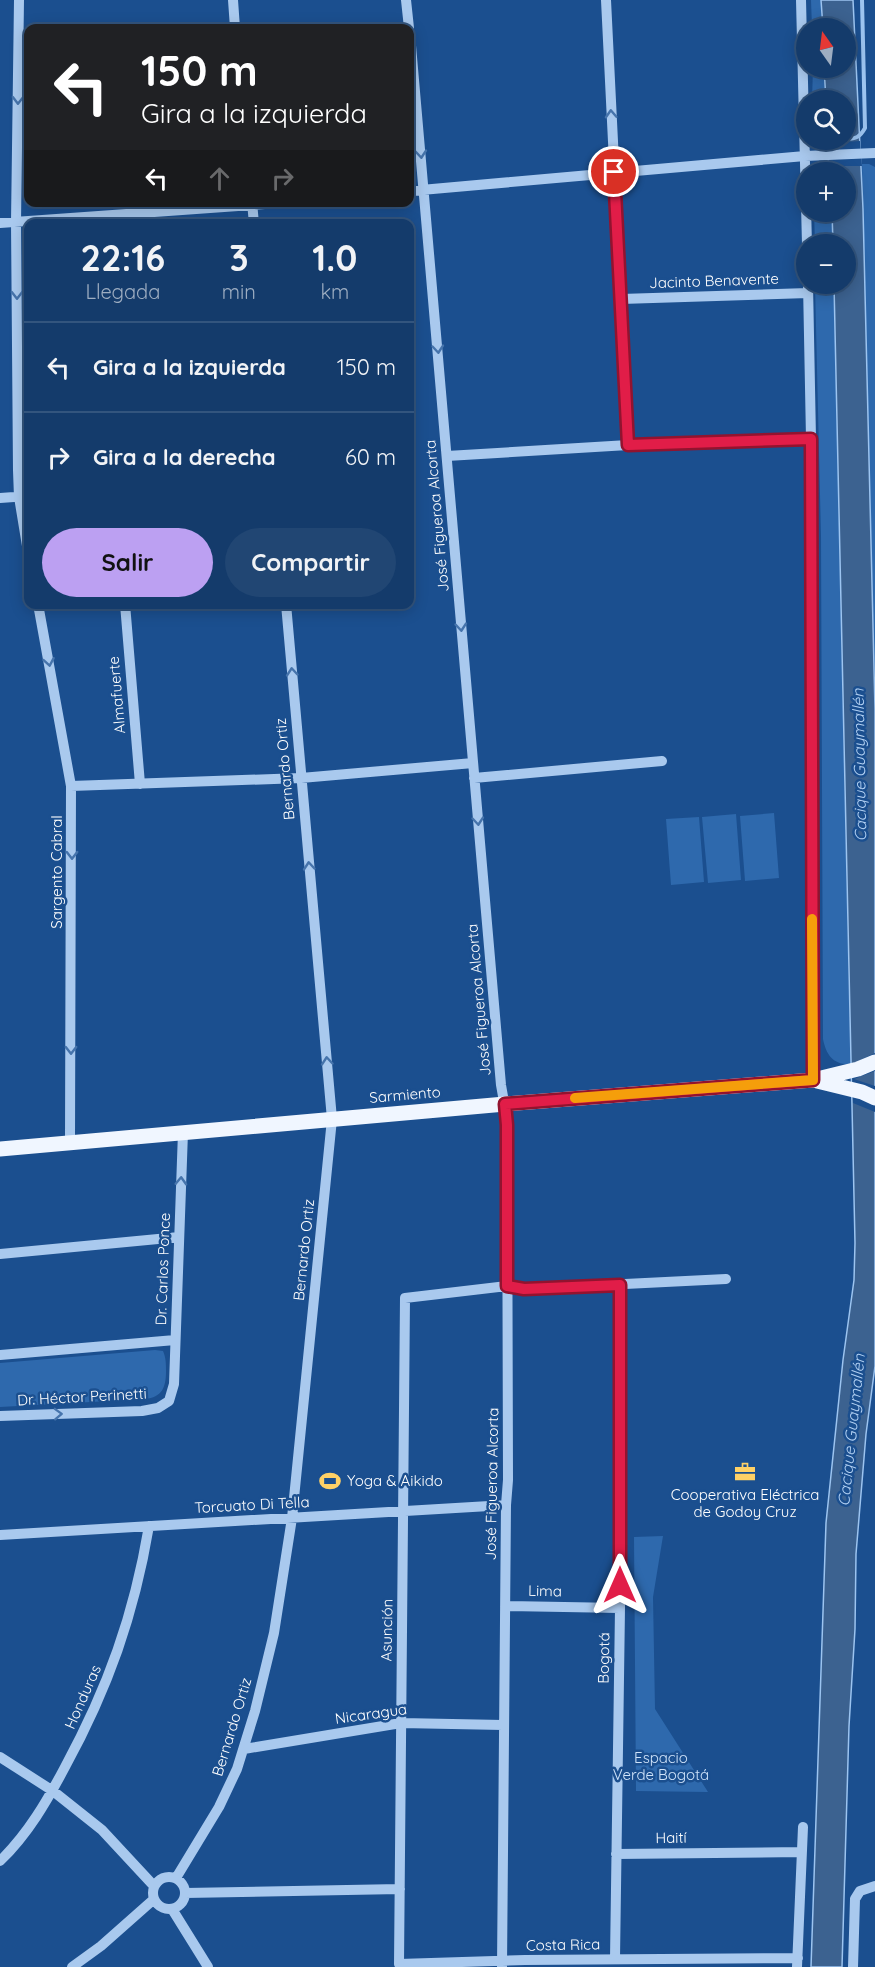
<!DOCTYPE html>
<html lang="es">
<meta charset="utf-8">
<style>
body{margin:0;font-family:Quicksand,sans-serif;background:#214673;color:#f1f3f6;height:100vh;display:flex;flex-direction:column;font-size:22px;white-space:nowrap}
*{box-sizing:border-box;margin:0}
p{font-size:20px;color:#9dadc1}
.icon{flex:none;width:33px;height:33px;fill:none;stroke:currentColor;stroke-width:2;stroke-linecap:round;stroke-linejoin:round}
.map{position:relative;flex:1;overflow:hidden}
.panel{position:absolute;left:24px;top:219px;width:390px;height:390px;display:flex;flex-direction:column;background:#143b6b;border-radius:12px;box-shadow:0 3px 15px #0003,0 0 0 2px #33557e}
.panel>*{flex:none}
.hud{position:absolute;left:24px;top:24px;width:390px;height:183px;border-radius:12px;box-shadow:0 3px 15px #0003,0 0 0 2px #33557e;background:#202124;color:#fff;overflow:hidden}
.needle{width:39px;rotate:346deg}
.tools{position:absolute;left:796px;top:18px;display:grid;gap:12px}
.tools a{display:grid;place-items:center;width:60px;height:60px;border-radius:50%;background:#143b6b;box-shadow:0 3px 15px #0003,0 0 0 2px #33557e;font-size:30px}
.pin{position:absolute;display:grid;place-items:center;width:51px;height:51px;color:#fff;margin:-26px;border:3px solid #fff;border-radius:50%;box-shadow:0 2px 6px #0007}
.me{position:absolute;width:66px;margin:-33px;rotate:0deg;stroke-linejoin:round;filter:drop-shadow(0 0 4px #0008)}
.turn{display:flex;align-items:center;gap:21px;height:126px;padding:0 18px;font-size:27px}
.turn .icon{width:78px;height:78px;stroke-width:2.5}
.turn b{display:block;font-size:42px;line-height:51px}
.lanes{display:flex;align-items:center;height:57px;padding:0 18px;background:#0003;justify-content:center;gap:30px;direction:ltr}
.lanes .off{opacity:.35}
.eta{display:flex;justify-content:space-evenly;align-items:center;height:102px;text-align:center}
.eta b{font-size:36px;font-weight:700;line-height:42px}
.action{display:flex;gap:12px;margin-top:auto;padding:12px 18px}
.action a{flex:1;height:69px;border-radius:36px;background:#bca0f2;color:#111;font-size:24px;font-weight:700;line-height:69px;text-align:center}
.action a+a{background:#214673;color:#f1f3f6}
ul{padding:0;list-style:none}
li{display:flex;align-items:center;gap:18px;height:90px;padding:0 18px;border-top:2px solid #33557e}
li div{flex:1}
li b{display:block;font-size:22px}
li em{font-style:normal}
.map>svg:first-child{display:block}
.green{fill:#2e69ad}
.water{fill:#3c6290;stroke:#9cc4f0;stroke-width:1.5}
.pier{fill:#1b4f8f}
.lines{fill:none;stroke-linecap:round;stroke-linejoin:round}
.stream{stroke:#9cc4f0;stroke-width:4}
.minor{stroke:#a9c9ee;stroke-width:10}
.major{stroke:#f0f6ff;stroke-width:15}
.oneway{stroke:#4674ac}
.route-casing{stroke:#92132f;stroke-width:15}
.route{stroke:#e11d48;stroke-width:10}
.slow{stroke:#f59e0b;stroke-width:10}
.labels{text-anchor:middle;stroke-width:5;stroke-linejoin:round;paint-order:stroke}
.street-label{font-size:15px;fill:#fff;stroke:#1b4f8f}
.poi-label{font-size:15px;fill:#fff;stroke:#1b4f8f;text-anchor:start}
.park-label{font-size:15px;fill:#cfe3fa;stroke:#1b4f8f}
.water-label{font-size:16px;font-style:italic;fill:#b5d3f5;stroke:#1b4f8f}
</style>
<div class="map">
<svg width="875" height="1967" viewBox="0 0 875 1967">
<rect width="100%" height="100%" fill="#1b4f8f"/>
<path class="green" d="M811 0H821L823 28H812Z
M813 68H824L826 100H812Z
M862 164H869L875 167V709Z
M814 212H832L833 244H815Z
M815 284H834L849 997 852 1064C834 1066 826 1055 823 1039L821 536Z
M774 813 779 878 745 881 740 816Z
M736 814 741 880 708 883 702 817Z
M699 817 704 882 671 885 666 819Z
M155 1350 163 1351C166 1358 166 1364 166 1371 166 1388 162 1397 145 1399L0 1407V1363Z
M663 1536 653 1597 655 1709 708 1792 636 1791 634 1537Z"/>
<path class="water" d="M821 0H853L863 209 875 709V1366L866 1434 856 1554 855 1629 849 1726 842 1967H811L826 1523 843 1360 854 1280 855 1243 834 284H846V244H833L832 212H846V172H829L827 140H846V100H826L824 68H846V28H823Z"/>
<path class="pier" d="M860 141 862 166H829L827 143Z
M875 1053V1071L854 1079 875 1086V1112L853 1103 852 1064Z"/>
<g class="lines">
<path class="stream" d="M846 139C856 139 860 137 865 128L862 0"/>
<path class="minor" d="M19 0 16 222 18 470 19 497 28 552
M233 0 235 28
M406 0 409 28
M606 0 628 445
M801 0 807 245
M410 34 501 1085 507 1119 508 1480 506 1505 502 1967
M410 191 805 156 875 153
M252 202 254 224
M0 223 294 202
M808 284 811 439 813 1080
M621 299 808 293
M447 456 628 445 811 439
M0 498 28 496
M38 604 71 786 70 1142
M125 604 140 784
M474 778 662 761
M71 786 301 778 473 763
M0 1254 179 1237
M726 1279 524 1289 507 1286 405 1298 399 1964 525 1960 798 1958
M0 1355 175 1340
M0 1416 142 1411 158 1408 169 1401 174 1384 183 1132
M0 1535 506 1505
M505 1606 620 1608
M244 1749 401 1723 503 1725
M0 1757 53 1791 102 1830 154 1886
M616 1854 802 1852
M0 1861C28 1834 47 1801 65 1767 108 1688 134 1615 149 1526
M153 1893a16 16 0 1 1 32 0a16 16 0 1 1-32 0Z
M176 1878 219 1807 237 1769 255 1711 274 1633 292 1518 332 1119 286 604
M185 1893 400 1889
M172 1909 208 1967
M615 1959 620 1608V1285
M72 1967 101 1946 153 1900
M797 1967 803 1827
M853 1967 855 1899 860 1891 875 1886"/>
<path class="major" d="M817 1081 862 1092 875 1098
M0 1149 505 1104 813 1080 858 1069 875 1062"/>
</g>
<defs><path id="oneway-chevron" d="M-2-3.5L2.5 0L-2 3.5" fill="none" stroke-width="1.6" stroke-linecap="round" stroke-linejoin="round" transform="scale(1.5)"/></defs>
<g class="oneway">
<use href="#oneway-chevron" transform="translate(18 100) rotate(91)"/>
<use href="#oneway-chevron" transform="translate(611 114) rotate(-93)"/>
<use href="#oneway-chevron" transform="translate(421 154) rotate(85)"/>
<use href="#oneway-chevron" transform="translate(17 295) rotate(90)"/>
<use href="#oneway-chevron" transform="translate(438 349) rotate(85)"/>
<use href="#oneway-chevron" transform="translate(461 627) rotate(85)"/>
<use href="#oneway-chevron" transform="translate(49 662) rotate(80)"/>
<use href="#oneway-chevron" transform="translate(292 672) rotate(-95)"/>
<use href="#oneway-chevron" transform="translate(478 821) rotate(85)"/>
<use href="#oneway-chevron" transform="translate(72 855) rotate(90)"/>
<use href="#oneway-chevron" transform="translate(309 866) rotate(-95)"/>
<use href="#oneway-chevron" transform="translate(71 1050) rotate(90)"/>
<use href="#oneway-chevron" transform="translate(327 1061) rotate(-95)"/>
<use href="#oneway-chevron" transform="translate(181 1181) rotate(-88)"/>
<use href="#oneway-chevron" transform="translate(58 1414) rotate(-2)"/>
</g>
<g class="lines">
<defs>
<path id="route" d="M614 172 628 445 811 439 813 1080 505 1104 507 1125V1286L524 1289 620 1285V1585"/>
</defs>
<use href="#route" class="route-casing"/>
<use href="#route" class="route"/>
<path class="slow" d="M575 1098 813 1080 812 919"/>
</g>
<defs>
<symbol id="office-bare" viewBox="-9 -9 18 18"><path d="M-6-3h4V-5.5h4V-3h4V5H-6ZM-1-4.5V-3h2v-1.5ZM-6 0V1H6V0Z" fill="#ffd166" stroke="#1b4f8f" stroke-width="2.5" paint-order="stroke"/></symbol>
<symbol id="stadium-bare" viewBox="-9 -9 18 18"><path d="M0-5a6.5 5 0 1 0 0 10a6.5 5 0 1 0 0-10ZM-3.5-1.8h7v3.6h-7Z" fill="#ffd166" stroke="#1b4f8f" stroke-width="2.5" paint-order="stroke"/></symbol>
</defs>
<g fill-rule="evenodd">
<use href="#office-bare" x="730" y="1457" width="30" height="30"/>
<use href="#stadium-bare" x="315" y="1466" width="30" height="30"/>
</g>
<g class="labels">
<g class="street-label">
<text transform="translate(714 281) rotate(-2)" y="5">Jacinto Benavente</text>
<text transform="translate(437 516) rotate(-95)" y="5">José Figueroa Alcorta</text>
<text transform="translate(117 695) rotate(-95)" y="5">Almafuerte</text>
<text transform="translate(285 769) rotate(-95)" y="5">Bernardo Ortiz</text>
<text transform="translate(57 872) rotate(-90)" y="5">Sargento Cabral</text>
<text transform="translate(479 1000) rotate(-95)" y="5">José Figueroa Alcorta</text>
<text transform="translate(405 1095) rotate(-5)" y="5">Sarmiento</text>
<text transform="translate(304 1250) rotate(-84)" y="5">Bernardo Ortiz</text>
<text transform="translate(163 1269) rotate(-88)" y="5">Dr. Carlos Ponce</text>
<text transform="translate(82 1397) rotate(-3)" y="5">Dr. Héctor Perinetti</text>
<text transform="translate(492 1484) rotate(-89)" y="5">José Figueroa Alcorta</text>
<text transform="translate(252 1505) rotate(-3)" y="5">Torcuato Di Tella</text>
<text transform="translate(545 1591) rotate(1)" y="5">Lima</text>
<text transform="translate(387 1630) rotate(-89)" y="5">Asunción</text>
<text transform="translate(604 1658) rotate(-89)" y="5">Bogotá</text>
<text transform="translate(83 1697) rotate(-66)" y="5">Honduras</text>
<text transform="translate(371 1714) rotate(-8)" y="5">Nicaragua</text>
<text transform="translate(232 1727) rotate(-73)" y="5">Bernardo Ortiz</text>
<text transform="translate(671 1838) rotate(-1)" y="5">Haití</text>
<text transform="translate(563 1945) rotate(-1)" y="5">Costa Rica</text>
</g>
<g class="poi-label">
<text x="347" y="1486">Yoga &amp; Aikido</text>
<text x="745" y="1500" text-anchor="middle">Cooperativa Eléctrica<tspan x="745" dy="17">de Godoy Cruz</tspan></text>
</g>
<g class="park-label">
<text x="661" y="1763">Espacio<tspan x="661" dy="17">Verde Bogotá</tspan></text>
</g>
<g class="water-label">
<text transform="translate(859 765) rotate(-91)" y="6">Cacique Guaymallén</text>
<text transform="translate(851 1430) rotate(-84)" y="6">Cacique Guaymallén</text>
</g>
</g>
</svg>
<div class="tools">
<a><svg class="needle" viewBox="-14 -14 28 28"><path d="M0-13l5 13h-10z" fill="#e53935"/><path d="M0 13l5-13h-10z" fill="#9dadc1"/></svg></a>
<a><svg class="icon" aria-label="search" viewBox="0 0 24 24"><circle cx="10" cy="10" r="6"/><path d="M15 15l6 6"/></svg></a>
<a>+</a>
<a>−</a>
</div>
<div class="pin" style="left:614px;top:172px;background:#d93025"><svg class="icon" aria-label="arrive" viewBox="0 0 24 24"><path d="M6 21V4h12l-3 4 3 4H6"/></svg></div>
<svg class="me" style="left:620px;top:1585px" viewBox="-20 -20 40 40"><path d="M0-17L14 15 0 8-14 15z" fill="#e11d48" stroke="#fff" stroke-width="4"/></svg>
<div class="hud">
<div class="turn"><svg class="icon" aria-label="left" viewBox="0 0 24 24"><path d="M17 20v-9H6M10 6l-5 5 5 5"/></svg><div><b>150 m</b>Gira a la izquierda</div></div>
<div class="lanes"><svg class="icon" aria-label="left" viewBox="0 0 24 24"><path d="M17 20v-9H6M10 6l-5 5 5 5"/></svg><svg class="icon off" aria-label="ahead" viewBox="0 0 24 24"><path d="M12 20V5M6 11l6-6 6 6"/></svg><svg class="icon off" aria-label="right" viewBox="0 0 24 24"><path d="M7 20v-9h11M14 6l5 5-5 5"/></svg></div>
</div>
<section class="panel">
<div class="eta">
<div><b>22:16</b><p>Llegada</p></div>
<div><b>3</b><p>min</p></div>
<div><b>1.0</b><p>km</p></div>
</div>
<ul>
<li><svg class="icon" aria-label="left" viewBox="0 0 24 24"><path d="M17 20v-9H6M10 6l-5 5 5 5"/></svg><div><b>Gira a la izquierda</b></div><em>150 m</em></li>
<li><svg class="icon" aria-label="right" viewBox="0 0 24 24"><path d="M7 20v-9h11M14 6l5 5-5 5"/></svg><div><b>Gira a la derecha</b></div><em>60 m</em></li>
</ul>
<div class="action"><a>Salir</a><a>Compartir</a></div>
</section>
</div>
